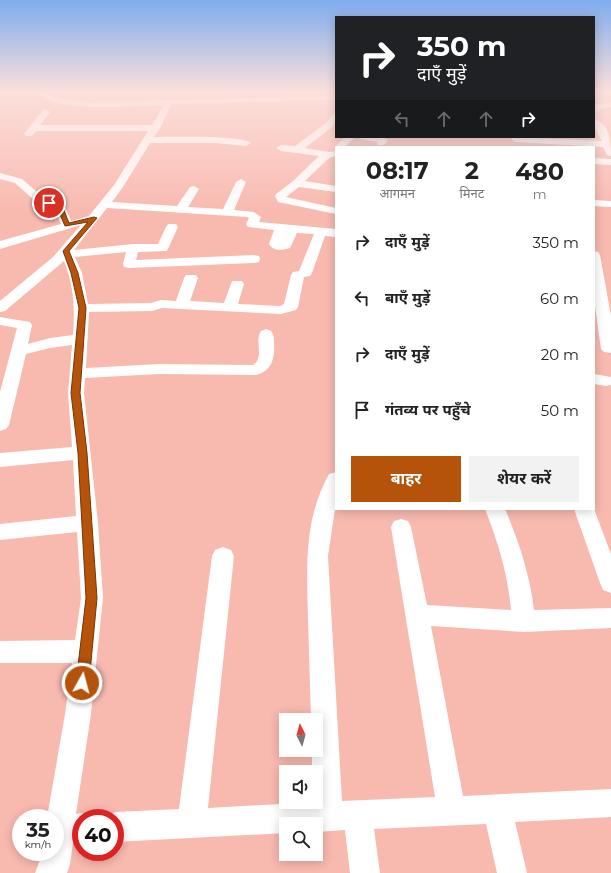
<!DOCTYPE html>
<html lang="hi">
<meta charset="utf-8">
<style>
body{margin:0;font-family:Montserrat,"Noto Sans Devanagari",sans-serif;background:#f2f2f2;color:#222;height:100vh;display:flex;flex-direction:column;font-size:15px;white-space:nowrap}
*{box-sizing:border-box;margin:0}
p{font-size:13px;color:#767676}
.icon{flex:none;width:22px;height:22px;fill:none;stroke:currentColor;stroke-width:2;stroke-linecap:round;stroke-linejoin:round}
.map{position:relative;flex:1;overflow:hidden}
.panel{position:absolute;left:335px;top:146px;width:260px;height:364px;display:flex;flex-direction:column;background:#fff;border-radius:0px;box-shadow:0 2px 10px #0003}
.panel>*{flex:none}
.top-card{position:absolute;left:335px;top:16px;width:260px;height:122px;border-radius:0px;box-shadow:0 2px 10px #0003;background:#202124;color:#fff;overflow:hidden}
.needle{width:26px;rotate:354deg}
.controls{position:absolute;left:279px;top:713px;display:grid;gap:8px}
.controls a{display:grid;place-items:center;width:44px;height:44px;border-radius:0px;background:#fff;box-shadow:0 2px 10px #0003;font-size:20px}
.speed{position:absolute;left:12px;top:809px;display:flex;gap:8px;font-size:20px;font-weight:700;text-align:center}
.speed>*{display:grid;place-content:center;width:52px;height:52px;border-radius:50%;background:#fff;box-shadow:0 2px 10px #0003;line-height:1}
.speed small{font-size:10px;font-weight:400}
.speed .limit{border:6px solid #d22;background:#fff;color:#111}
.pin{position:absolute;display:grid;place-items:center;width:34px;height:34px;color:#fff;margin:-17px;border:2px solid #fff;border-radius:50%;box-shadow:0 1px 4px #0007}
.me{position:absolute;width:44px;margin:-22px;rotate:7deg;stroke-linejoin:round;filter:drop-shadow(0 0 3px #0008)}
.turn{display:flex;align-items:center;gap:14px;height:84px;padding:0 16px;font-size:18px}
.turn .icon{width:52px;height:52px;stroke-width:2.5}
.turn b{display:block;font-size:28px;line-height:34px}
.lanes{display:flex;align-items:center;height:38px;padding:0 16px;background:#0003;justify-content:center;gap:20px;direction:ltr}
.lanes .off{opacity:.35}
.eta{display:flex;justify-content:space-evenly;align-items:center;height:68px;text-align:center}
.eta b{font-size:24px;font-weight:700;line-height:28px}
.button{display:flex;gap:8px;margin-top:auto;padding:8px 16px}
.button a{flex:1;height:46px;border-radius:0px;background:#b45309;color:#fff;font-size:16px;font-weight:700;line-height:46px;text-align:center}
.button a+a{background:#f2f2f2;color:#222}
ul{padding:0;list-style:none}
li{display:flex;align-items:center;gap:12px;height:56px;padding:0 16px}
li div{flex:1}
li b{display:block;font-size:15px}
li em{font-style:normal}
.map>svg:first-child{display:block}
.lines{fill:none;stroke-linecap:round;stroke-linejoin:round}
.minor{fill:#fff;fill-rule:evenodd}
.route{fill:#b45309;stroke:#753606}
</style>
<div class="map">
<svg width="611" height="873" viewBox="0 0 611 873">
<rect width="100%" height="100%" fill="#f8b9af"/>
<g class="lines">
<path class="minor" d="M36 92H45L56 98 88 102 336 96V100L172 104 160 128 154 137C169 137 243 135 251 143L246 146 215 143H150L123 187 112 202 177 206 190 187 194 186 199 189 188 207 223 209 236 182 241 179 246 182 234 210 254 212 261 217 259 222 336 229V237L325 236 312 273 310 276 304 277 298 307 296 310 281 314 162 308 152 311 89 312 86 368 159 364 253 365C265 357 254 341 261 331L266 329 271 331C274 335 274 338 274 343 275 358 272 371 256 375L159 374 85 378 84 393 98 523 103 598 91 714 76 814 81 813 92 818H81V843H73L70 864 67 873H35L40 860 42 852H55V818H47L65 714 72 663H0V641L75 640 81 598 77 532 0 540V524L76 516 73 460 0 467V453L72 447 68 393 72 345 50 348 26 354 9 425 6 429 0 431V392L17 328 0 325V317L30 322 32 325 28 344 50 338 73 335C75 308 74 287 64 261L5 311 0 312V301L53 257 81 225 0 249V241L61 224 56 211 34 200 15 183 0 179V173L22 179 42 196 65 207 71 221 89 216 114 185 148 131H36L32 136H26L24 134 43 110 46 109 50 112 40 125H152L164 105C134 105 56 114 36 92ZM107 208 247 217 249 218 246 224 248 227 274 230 269 244C274 252 282 250 290 248L297 233 314 234 299 271 293 272 291 275 284 304 280 306 238 304 244 284 242 281H232L224 303 190 301 198 278 196 275H186L184 278 176 301 161 300 151 303 88 304 82 273 75 257 126 252 123 264 124 267 129 268 254 263 259 262 260 259 259 256 254 255 136 260 138 252 167 251 178 227 176 224H168L166 227 158 244H133L74 250Z
M611 103V107L594 111V105Z
M336 113V122L332 127 305 148 329 152 336 151V156L329 158 305 181 336 186V192L299 187 286 197 336 208V214L278 202 275 196 276 194 293 181 319 156 281 151 276 148 281 145 295 146 326 123 333 114Z
M594 119C610 123 611 143 611 156L607 155 603 147 516 142 511 139 513 137 602 141 594 126Z
M345 137H355L345 147 336 148 337 145Z
M359 137H382L388 140 384 145H378L377 142 361 139Z
M594 158 611 159V165L594 164Z
M594 200 611 201V207L594 206Z
M594 251 598 252 600 255 611 316V353L604 352 601 349 594 299Z
M594 374 611 377V385L606 386 594 384Z
M336 472V502L328 556 342 801 435 797 391 527 394 521 401 519 408 521 411 527 427 605 511 610C508 575 498 542 485 509H505C519 542 530 575 534 610L611 608V628L524 632 431 626 463 796 611 789V817L515 822 527 873H497L486 824 374 829 380 873H350L345 830 316 832V824H286V833L115 842V818H104L105 817 115 812 179 809 212 556 215 550 223 547 231 550 234 556 208 808 316 802V772H312V750H316V720H311C310 686 309 653 308 619 307 568 303 521 329 474Z
M574 509H594L611 554V593L603 590 600 583Z"/>
</g>
<linearGradient id="sky" x2="0" y2="1"><stop stop-color="#7facee"/><stop offset="0.43" stop-color="#fce0db"/><stop offset="1" stop-color="#fce0db" stop-opacity="0"/></linearGradient>
<rect width="611" height="214" fill="url(#sky)"/>
<path class="route" d="M49 201 63 208 69 223 94 217 97 218 69 251 78 273 86 308 80 393 87 453 97 598 89 683 87 687 82 689 78 687 76 683 86 598 78 453 71 393 79 308 71 273 63 251 88 222 65 226 58 210 46 203Z"/>
</svg>
<div class="controls">
<a><svg class="needle" viewBox="-14 -14 28 28"><path d="M0-13l5 13h-10z" fill="#e53935"/><path d="M0 13l5-13h-10z" fill="#767676"/></svg></a>
<a><svg class="icon" aria-label="sound" viewBox="0 0 24 24"><path d="M4 9h4l5-4v14l-5-4H4zM17 9q2 3 0 6"/></svg></a>
<a><svg class="icon" aria-label="search" viewBox="0 0 24 24"><circle cx="10" cy="10" r="6"/><path d="M15 15l6 6"/></svg></a>
</div>
<div class="speed"><div>35<small>km/h</small></div><div class="limit">40</div></div>
<div class="pin" style="left:49px;top:203px;background:#d93025"><svg class="icon" aria-label="arrive" viewBox="0 0 24 24"><path d="M6 21V4h12l-3 4 3 4H6"/></svg></div>
<svg class="me" style="left:82px;top:683px" viewBox="-20 -20 40 40"><circle r="17" fill="#b45309" stroke="#fff" stroke-width="3"/><path d="M0-11L8 9 0 5-8 9z" fill="#fff"/></svg>
<div class="top-card">
<div class="turn"><svg class="icon" aria-label="right" viewBox="0 0 24 24"><path d="M7 20v-9h11M14 6l5 5-5 5"/></svg><div><b>350 m</b>दाएँ मुड़ें</div></div>
<div class="lanes"><svg class="icon off" aria-label="left" viewBox="0 0 24 24"><path d="M17 20v-9H6M10 6l-5 5 5 5"/></svg><svg class="icon off" aria-label="ahead" viewBox="0 0 24 24"><path d="M12 20V5M6 11l6-6 6 6"/></svg><svg class="icon off" aria-label="ahead" viewBox="0 0 24 24"><path d="M12 20V5M6 11l6-6 6 6"/></svg><svg class="icon" aria-label="right" viewBox="0 0 24 24"><path d="M7 20v-9h11M14 6l5 5-5 5"/></svg></div>
</div>
<section class="panel">
<div class="eta">
<div><b>08:17</b><p>आगमन</p></div>
<div><b>2</b><p>मिनट</p></div>
<div><b>480</b><p>m</p></div>
</div>
<ul>
<li><svg class="icon" aria-label="right" viewBox="0 0 24 24"><path d="M7 20v-9h11M14 6l5 5-5 5"/></svg><div><b>दाएँ मुड़ें</b></div><em>350 m</em></li>
<li><svg class="icon" aria-label="left" viewBox="0 0 24 24"><path d="M17 20v-9H6M10 6l-5 5 5 5"/></svg><div><b>बाएँ मुड़ें</b></div><em>60 m</em></li>
<li><svg class="icon" aria-label="right" viewBox="0 0 24 24"><path d="M7 20v-9h11M14 6l5 5-5 5"/></svg><div><b>दाएँ मुड़ें</b></div><em>20 m</em></li>
<li><svg class="icon" aria-label="arrive" viewBox="0 0 24 24"><path d="M6 21V4h12l-3 4 3 4H6"/></svg><div><b>गंतव्य पर पहुँचे</b></div><em>50 m</em></li>
</ul>
<div class="button"><a>बाहर</a><a>शेयर करें</a></div>
</section>
</div>
